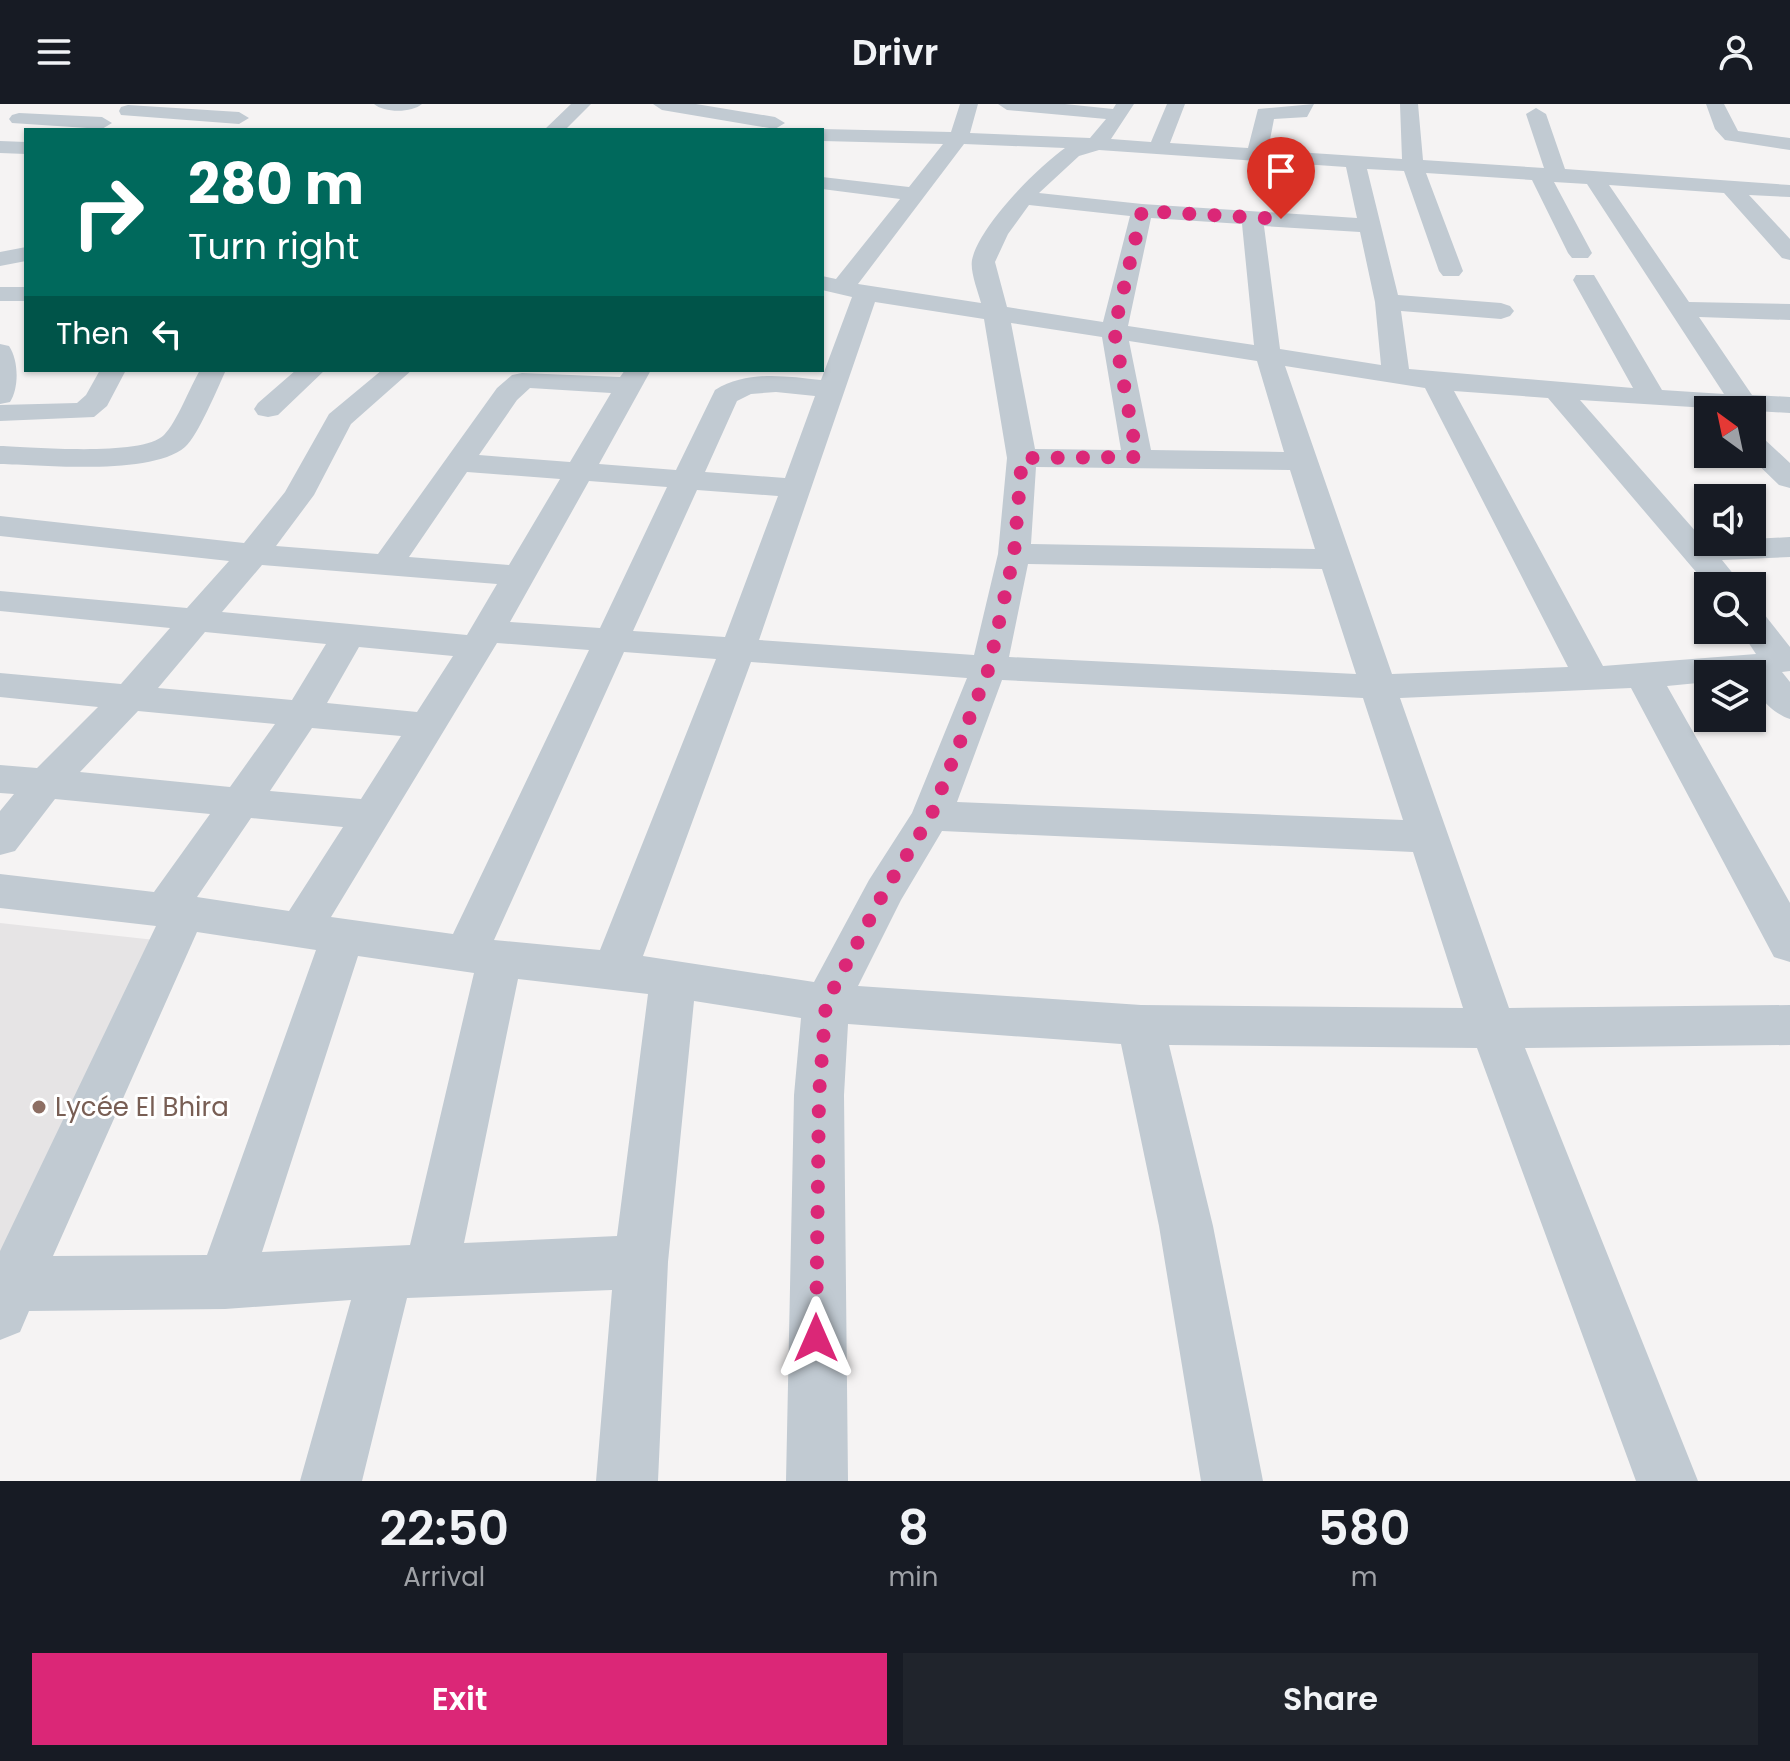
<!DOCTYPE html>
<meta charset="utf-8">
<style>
body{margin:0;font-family:Poppins,sans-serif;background:#20242c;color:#f1f3f6;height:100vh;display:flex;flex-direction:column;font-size:30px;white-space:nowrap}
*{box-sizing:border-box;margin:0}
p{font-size:26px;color:#9ea1a6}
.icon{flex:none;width:44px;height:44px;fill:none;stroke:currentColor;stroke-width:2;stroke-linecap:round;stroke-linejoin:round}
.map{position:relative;height:1377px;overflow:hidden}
.details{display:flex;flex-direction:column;background:#171b24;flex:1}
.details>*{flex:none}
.guide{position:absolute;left:24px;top:24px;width:800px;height:244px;border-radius:0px;box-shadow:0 2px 6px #0004;background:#00695c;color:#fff;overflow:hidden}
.needle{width:52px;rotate:327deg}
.fabs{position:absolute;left:1694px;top:292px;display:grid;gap:16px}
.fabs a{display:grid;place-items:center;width:72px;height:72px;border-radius:0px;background:#171b24;box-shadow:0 2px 6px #0004;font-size:40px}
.pin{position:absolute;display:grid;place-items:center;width:68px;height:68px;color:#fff;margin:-82px -34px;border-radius:50% 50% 50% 0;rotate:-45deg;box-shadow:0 0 8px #0007}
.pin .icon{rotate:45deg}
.me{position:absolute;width:88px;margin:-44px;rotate:0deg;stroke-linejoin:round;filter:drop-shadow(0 0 6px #0008)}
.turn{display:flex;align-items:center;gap:28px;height:168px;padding:0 32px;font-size:36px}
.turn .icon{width:104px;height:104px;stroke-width:2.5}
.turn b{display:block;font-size:56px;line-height:68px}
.then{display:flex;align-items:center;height:76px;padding:0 32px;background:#0003;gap:16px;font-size:30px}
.eta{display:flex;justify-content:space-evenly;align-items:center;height:136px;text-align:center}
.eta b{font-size:48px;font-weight:600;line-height:56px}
.cta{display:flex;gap:16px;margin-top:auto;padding:16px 32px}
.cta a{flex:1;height:92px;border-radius:0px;background:#db2777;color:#fff;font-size:32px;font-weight:600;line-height:92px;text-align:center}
.cta a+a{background:#20242c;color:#f1f3f6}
header{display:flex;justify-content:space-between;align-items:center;height:104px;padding:0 32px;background:#171b24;font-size:36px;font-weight:600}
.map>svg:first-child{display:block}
.education{fill:#e6e4e5}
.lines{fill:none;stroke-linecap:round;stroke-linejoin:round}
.minor{fill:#c1cad2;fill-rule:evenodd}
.route{stroke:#db2777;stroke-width:14;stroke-dasharray:0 25.2}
.education-dot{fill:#8d6e63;stroke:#fff;stroke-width:3}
.labels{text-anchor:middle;stroke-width:6;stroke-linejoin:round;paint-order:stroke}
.near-education-label{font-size:26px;fill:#785e54;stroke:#fff;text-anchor:start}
</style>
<header><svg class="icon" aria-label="menu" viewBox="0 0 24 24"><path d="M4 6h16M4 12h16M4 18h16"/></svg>Drivr<svg class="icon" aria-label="person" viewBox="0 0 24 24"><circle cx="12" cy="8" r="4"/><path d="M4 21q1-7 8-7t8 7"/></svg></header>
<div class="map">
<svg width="1790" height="1377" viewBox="0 0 1790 1377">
<rect width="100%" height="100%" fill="#f5f3f3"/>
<path class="education" d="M0 819 155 836 0 1170Z"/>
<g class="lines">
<path class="minor" d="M374 0H422C412 9 384 9 374 0Z
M571 0H591L565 26H544Z
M653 0H696L775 13 785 19 775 25 662 6Z
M960 0H978L970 29 1090 34 1106 15 1007 6 998 0H1065L1113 5 1116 0H1134L1111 35 1151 38 1167 0H1185L1170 39 1248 44 1258 5 1314 0 1307 13 1274 15 1268 46 1402 55 1400 0H1418L1423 56 1544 64 1526 10 1536 4 1546 10 1565 65 1790 81V93L1749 91 1790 135V156L1782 154 1724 89 1609 81 1689 198 1790 200V216L1699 213 1752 291 1790 293V309L1580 296 1705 438H1752V435L1790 433V453L1722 456 1743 482H1708L1548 294 1454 287 1603 562 1756 550 1740 526H1752V507L1764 510 1790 543V567L1782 568 1790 578V615C1773 610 1752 589 1752 570H1708V578L1667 582 1790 799V858L1774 853 1631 584 1400 594 1509 904 1790 901V941L1525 944 1698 1377H1636L1477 944 1169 941 1213 1122 1263 1377H1201L1159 1122 1121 940 848 920 844 991 848 1377H786L794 991 801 914 694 897 668 1158 658 1377H596L612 1186 407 1194 362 1377H300L351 1196 225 1205 29 1207 20 1228 0 1236V1147L156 822 0 804V770L154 788 210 710 55 695 15 747 0 751V707L14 690 0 689V661L37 664 98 603 0 593V569L121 580 170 524 0 507V487L187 504 229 457 0 432V412L244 439 285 388 329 310 382 266H412L351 320 314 391 276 442 378 450 497 284 512 271 522 269 620 273 625 266H651L599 360 676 366 715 286C748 266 785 272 821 276L852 193 822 186V172L836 175 900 95 822 85V73L909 83 943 40 822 37V26H818L822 25 951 28ZM964 40 1065 44C1037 64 979 122 972 156 970 168 978 187 981 199L858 180ZM1099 46 1346 63 1357 114 1142 100 1039 89 1079 52ZM1367 65 1404 67 1439 167 1443 172H1459L1463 167 1426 69 1532 76 1568 149 1572 154H1588L1592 149 1554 78 1587 80 1724 290 1662 286 1597 176 1594 171H1576L1573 176 1633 284 1409 265 1401 207 1501 215 1510 212 1514 207 1510 202 1501 199 1398 191ZM1029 101 1130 112 1103 218 1007 203 995 158 1008 130ZM1151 114 1242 120 1254 241 1128 222ZM1264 122 1360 128 1375 198 1381 261 1280 245ZM875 198 984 215 1007 354 998 450 974 551 759 536ZM1011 219 1102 233 1121 346 1035 345ZM1129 237 1257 257 1284 348 1151 346ZM1285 262 1425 284 1568 563 1392 570ZM530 284 611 289 570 358 479 351 517 296ZM776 288 815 292 785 374 705 368 737 297 751 290ZM1036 363 1290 366 1315 445 1031 440ZM467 368 560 375 509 461 409 453ZM589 377 667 383 600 524 510 518ZM697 386 778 392 725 533 633 527ZM1028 460 1322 465 1356 570 1009 553ZM262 461 497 480 467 531 222 508ZM205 528 326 540 292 596 158 584ZM497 539 589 546 453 830 331 813ZM359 543 453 552 417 608 327 599ZM624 548 716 555 600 846 494 836ZM751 558 967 574 912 709 869 776 814 878 643 852ZM1002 576 1363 594 1403 716 957 698ZM138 607 275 620 230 683 80 668ZM312 624 401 632 361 695 270 687ZM251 714 343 723 289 807 197 793ZM942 727 1413 748 1463 904 1141 901 858 882 901 796ZM197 828 316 846 207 1151 53 1152ZM358 852 474 869 410 1141 262 1148ZM518 875 648 890 617 1132 464 1139Z
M1706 0H1724L1738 27 1790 34V46L1725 36 1715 25Z
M128 1 239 8 249 14 239 20 121 11 119 7 121 3Z
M19 9 102 13 112 19 102 25 12 19 9 15 12 11Z
M0 37 26 38V50L0 49Z
M26 143V157L0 162V148Z
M0 183H26V197H0Z
M0 240 9 242C19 257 19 284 10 298L0 300Z
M100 266H126L107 302 94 313 0 317V301L77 299 86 291Z
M200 266H226C218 283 198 332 185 343 151 372 44 361 0 360V342C33 343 142 353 164 331 177 318 190 283 200 266Z
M296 266H325L278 311 268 313 258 311 254 305 258 299Z
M1752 330 1762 333 1790 359V384L1779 381 1747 350H1752Z"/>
</g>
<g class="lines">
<path class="route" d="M816 1234 819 991 826 899 884 788 931 712 989 564 1014 450 1022 354 1137 353 1114 226 1142 107 1281 115"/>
</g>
<circle class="education-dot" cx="39" cy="1003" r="8"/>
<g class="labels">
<g class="near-education-label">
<text x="55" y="1012">Lycée El Bhira</text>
</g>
</g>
</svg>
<div class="fabs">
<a><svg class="needle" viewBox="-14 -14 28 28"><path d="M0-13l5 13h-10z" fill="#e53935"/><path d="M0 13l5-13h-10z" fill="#9ea1a6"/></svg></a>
<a><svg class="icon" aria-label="sound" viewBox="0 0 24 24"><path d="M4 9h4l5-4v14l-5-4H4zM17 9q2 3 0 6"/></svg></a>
<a><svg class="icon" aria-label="search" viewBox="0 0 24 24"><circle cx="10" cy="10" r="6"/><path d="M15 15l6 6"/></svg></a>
<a><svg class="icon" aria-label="layers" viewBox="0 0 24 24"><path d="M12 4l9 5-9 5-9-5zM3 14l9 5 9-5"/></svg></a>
</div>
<div class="pin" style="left:1281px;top:115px;background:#d93025"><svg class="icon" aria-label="arrive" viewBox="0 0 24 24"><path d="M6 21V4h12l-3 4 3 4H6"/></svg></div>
<svg class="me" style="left:816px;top:1234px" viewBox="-20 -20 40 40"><path d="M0-17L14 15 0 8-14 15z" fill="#db2777" stroke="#fff" stroke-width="4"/></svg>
<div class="guide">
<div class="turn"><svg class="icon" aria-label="right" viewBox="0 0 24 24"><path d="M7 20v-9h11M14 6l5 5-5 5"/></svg><div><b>280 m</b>Turn right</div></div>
<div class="then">Then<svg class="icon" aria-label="left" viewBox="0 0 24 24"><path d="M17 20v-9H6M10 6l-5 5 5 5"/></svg></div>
</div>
</div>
<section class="details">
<div class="eta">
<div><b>22:50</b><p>Arrival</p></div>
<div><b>8</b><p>min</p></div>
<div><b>580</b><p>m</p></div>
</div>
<div class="cta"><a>Exit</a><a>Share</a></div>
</section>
